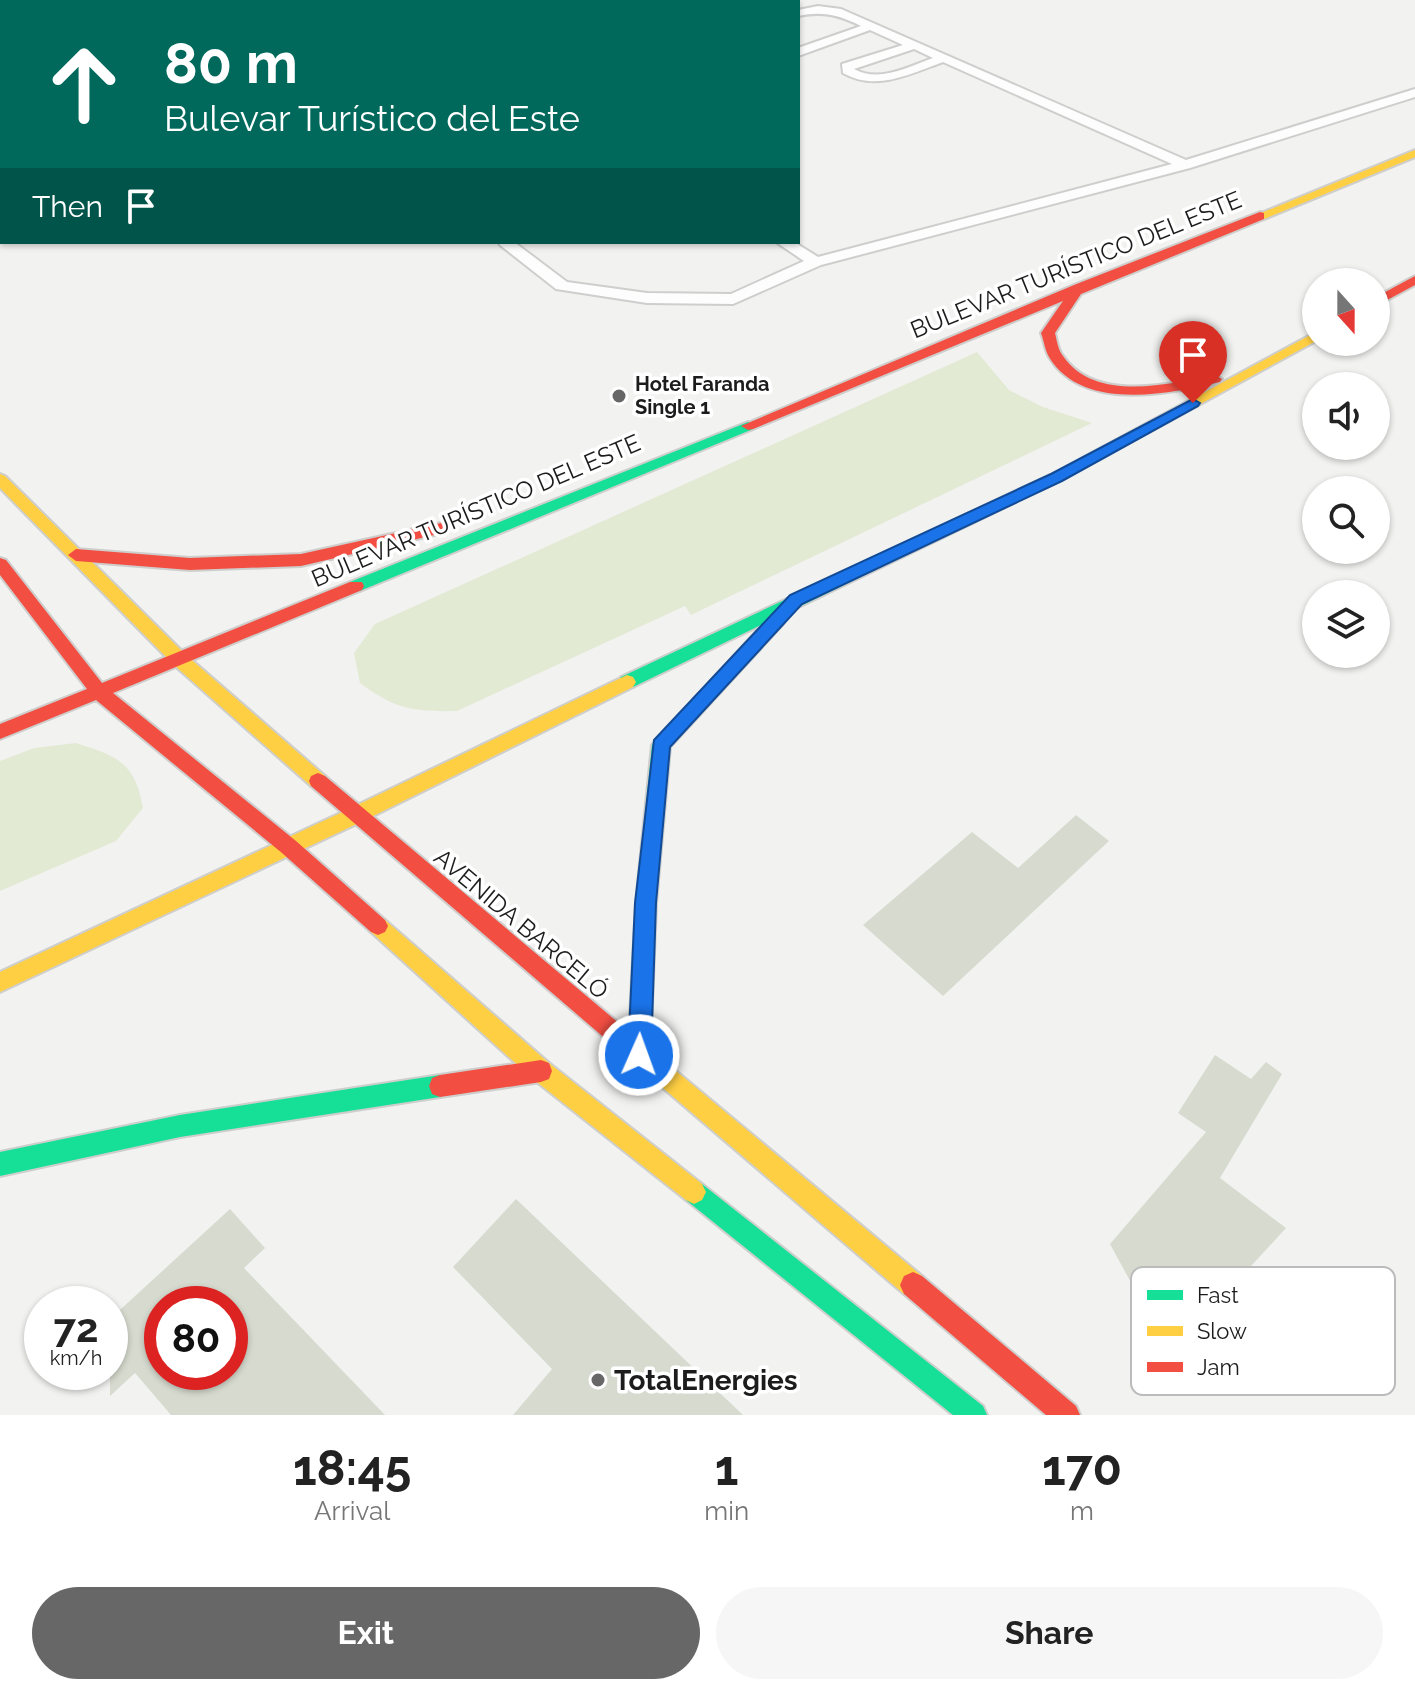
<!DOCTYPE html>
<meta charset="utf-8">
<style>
body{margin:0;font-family:Raleway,sans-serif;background:#f6f6f6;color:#222;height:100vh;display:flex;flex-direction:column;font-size:30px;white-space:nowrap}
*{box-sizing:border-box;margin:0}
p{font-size:26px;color:#767676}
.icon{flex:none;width:44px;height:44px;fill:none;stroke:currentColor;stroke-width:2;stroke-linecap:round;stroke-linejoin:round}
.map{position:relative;height:1415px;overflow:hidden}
.drawer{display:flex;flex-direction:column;background:#fff;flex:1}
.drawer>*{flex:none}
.guide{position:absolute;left:0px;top:0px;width:800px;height:244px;box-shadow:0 2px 6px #0004;background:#00695c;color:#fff;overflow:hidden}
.needle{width:52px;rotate:159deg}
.buttons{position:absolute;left:1302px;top:268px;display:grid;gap:16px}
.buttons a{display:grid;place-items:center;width:88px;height:88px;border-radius:50%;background:#fff;box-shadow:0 2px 6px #0004;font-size:40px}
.speed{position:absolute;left:24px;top:1286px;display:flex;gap:16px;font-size:40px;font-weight:700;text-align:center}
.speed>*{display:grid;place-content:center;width:104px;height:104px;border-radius:50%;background:#fff;box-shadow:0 2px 6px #0004;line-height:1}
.speed small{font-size:20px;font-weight:400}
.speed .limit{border:12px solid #d22;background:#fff;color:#111}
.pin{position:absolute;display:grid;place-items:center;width:68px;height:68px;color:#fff;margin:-82px -34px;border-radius:50% 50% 50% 0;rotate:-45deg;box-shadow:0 0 8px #0007}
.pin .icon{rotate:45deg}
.me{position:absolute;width:88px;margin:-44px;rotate:2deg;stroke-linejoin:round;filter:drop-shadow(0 0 6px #0008)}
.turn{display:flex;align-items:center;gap:28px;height:168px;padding:0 32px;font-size:36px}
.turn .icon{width:104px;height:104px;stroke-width:2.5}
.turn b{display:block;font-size:56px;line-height:68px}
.then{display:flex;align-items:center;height:76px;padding:0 32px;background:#0003;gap:16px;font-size:30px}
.eta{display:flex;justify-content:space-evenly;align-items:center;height:136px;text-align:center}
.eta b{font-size:48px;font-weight:700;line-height:56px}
.primary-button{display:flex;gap:16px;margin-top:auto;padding:16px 32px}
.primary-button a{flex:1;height:92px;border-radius:48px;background:#666766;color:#fff;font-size:32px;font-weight:700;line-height:92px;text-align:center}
.primary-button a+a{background:#f6f6f6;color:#222}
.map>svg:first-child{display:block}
.green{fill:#e2ead4}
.building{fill:#d7dbcf;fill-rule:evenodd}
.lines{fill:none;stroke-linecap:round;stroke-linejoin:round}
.lane-casing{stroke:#cececd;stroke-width:4}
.street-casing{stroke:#cececd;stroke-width:4}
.fast-casing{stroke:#cececd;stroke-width:4}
.slow-casing{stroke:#cececd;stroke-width:4}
.jam-casing{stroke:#cececd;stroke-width:4}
.lane{fill:#fdfdfd;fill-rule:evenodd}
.street{fill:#fdfdfd;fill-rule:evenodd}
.fast{fill:#16e098;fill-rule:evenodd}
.slow{fill:#ffcf43;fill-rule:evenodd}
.jam{fill:#f24e42;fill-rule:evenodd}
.route{fill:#1a73e8;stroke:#114b97;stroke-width:2}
.poi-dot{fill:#666766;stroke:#fff;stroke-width:3}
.labels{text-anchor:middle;stroke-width:7;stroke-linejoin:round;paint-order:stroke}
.far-poi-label{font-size:20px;font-weight:bold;fill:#1b1c1b;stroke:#fff;text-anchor:start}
.street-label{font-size:24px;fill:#1b1c1b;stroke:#fff}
.near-poi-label{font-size:28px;font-weight:bold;fill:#1b1c1b;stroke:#fff;text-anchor:start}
.key{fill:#fff;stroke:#bbb;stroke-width:2}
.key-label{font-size:22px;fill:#1b1c1b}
</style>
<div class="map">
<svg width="1415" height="1415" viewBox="0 0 1415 1415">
<rect width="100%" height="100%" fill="#f2f2f1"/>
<path class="green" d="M977 352 1009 390 1043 407 1092 423 691 615 685 606 457 711C413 712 395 709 360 683L354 653 375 624Z
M76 743C117 756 135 762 143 808L116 841 0 891V761L34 748Z"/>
<path class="building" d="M1076 815 1109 841 943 996 863 925 972 832 1018 868Z
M1215 1055 1251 1079 1266 1062 1282 1074 1220 1178 1286 1228 1206 1315 1175 1327 1135 1290 1110 1244 1206 1132 1178 1113Z
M516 1199 743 1415H513L552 1369 453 1267Z
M230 1209 265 1248 244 1268 385 1415H171L135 1373 110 1396V1319ZM162 1304H230V1372H162Z"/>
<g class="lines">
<defs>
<path id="lane" d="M818 6 841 9 1186 160 1415 89V97L1190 168 821 265 733 304 647 303 556 289 500 245 498 242H514L567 282 647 293 731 294 804 261 776 242H794L818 257 1172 164 943 62C910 74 876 92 843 73L842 64 903 45 870 30 798 56V48L861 26C838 15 823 11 798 16V10ZM914 49 933 58C908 67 879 83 854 69Z
M0 7H2V14H0Z"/>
<path id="street" d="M156 0H180L181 2H157Z"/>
<path id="fast" d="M748 422 755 426 753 429 362 590 356 592 348 586 350 582Z
M1050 475 1055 477V483L782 615 785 620 783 624 670 747 656 903 650 1055 647 1062 639 1066 631 1062 628 1055 636 903 652 745 763 624 633 687H621L618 682 621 677Z
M440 1075 448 1078 451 1086 448 1094 440 1097 180 1137 0 1176V1152L180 1115Z
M694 1180 702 1184 983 1406 987 1415H953L686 1200 682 1192 686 1184Z"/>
<path id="slow" d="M1415 150V157L1264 219 1254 216Z
M1316 332V341L1055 483 1050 485 1042 480Z
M0 474 5 476 186 655 325 776 327 781 325 786H311L174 665 0 488Z
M627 675 633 677 636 682 633 687 363 821 0 992V972L349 809Z
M378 917 385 920 549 1063 702 1184 706 1192 702 1200 694 1204 686 1200 533 1079 371 932 368 926 371 920Z
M644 1047 652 1051 922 1276 926 1285 922 1294 913 1298 904 1294 636 1065 633 1058 636 1051Z"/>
<path id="jam" d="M1260 212 1264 213V219L1081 294 1055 333C1057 341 1058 350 1063 356 1095 403 1169 384 1215 375L1222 379 1220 382C1169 394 1082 412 1049 357 1045 350 1044 341 1041 333L1063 301 753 429 748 430 741 426 1074 285Z
M1415 276V285L1376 306V297Z
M441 523 447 524 449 528 447 532 301 566 190 570 76 561 68 555 76 549 190 558 301 554Z
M0 558 6 560 102 683 350 582H362L364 586 362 590 113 693 296 841 385 920 388 926 385 932 378 935 371 932 282 853 96 700 0 739V724L87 689 0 575Z
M318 773 325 776 652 1051 655 1058 652 1065 644 1069 636 1065 311 786 309 781 311 776Z
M541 1060 549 1063 552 1071 549 1079 541 1082 440 1097 432 1094 429 1086 432 1078 440 1075Z
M913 1272 922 1276 1076 1406 1080 1415H1046L904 1294 900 1285 904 1276Z"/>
</defs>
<use href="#lane" class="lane-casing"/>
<use href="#street" class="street-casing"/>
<use href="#fast" class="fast-casing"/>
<use href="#slow" class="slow-casing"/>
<use href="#jam" class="jam-casing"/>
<use href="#lane" class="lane"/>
<use href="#street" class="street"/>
<use href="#fast" class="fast"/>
<use href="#slow" class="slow"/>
<use href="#jam" class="jam"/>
</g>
<path class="route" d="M1193 399 1200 403 1198 406 1062 481 802 604 670 747 656 903 651 1055 647 1062 639 1065 631 1062 628 1055 635 903 654 740 790 595 1051 474Z"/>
<g class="poi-dot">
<circle cx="619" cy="396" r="8"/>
<circle cx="598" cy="1380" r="8"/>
</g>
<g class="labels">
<g class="far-poi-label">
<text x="635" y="391">Hotel Faranda<tspan x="635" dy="23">Single 1</tspan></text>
</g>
<g class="street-label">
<text transform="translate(1076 265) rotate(-22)" y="8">BULEVAR TURÍSTICO DEL ESTE</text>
<text transform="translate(476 511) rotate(-23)" y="8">BULEVAR TURÍSTICO DEL ESTE</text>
<text transform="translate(521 924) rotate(40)" y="8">AVENIDA BARCELÓ</text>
</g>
<g class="near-poi-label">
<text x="614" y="1390">TotalEnergies</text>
</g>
</g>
<rect x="1131" y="1267" width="264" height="128" rx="12" class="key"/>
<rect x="1147" y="1290" width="36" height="10" fill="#16e098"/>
<rect x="1147" y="1326" width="36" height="10" fill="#ffcf43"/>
<rect x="1147" y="1362" width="36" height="10" fill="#f24e42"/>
<g class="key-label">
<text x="1197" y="1303">Fast</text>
<text x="1197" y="1339">Slow</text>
<text x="1197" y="1375">Jam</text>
</g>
</svg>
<div class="buttons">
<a><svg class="needle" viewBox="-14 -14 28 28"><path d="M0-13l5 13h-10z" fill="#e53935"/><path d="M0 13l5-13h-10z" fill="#767676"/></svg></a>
<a><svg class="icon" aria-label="sound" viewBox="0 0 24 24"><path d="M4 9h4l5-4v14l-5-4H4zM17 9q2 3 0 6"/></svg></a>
<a><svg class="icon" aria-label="search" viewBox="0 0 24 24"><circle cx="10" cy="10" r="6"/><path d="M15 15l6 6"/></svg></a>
<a><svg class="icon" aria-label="layers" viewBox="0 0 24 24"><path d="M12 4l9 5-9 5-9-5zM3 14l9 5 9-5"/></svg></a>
</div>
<div class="speed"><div>72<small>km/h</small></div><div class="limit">80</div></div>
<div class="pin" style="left:1193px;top:403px;background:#d93025"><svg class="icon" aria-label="arrive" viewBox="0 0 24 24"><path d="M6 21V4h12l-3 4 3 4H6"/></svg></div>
<svg class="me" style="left:639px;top:1055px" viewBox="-20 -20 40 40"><circle r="17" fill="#1a73e8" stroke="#fff" stroke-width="3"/><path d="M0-11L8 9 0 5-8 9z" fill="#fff"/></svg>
<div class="guide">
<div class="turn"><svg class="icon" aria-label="ahead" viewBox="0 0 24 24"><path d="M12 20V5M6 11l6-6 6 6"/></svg><div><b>80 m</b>Bulevar Turístico del Este</div></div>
<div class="then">Then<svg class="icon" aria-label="arrive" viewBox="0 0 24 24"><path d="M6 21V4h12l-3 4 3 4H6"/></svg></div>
</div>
</div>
<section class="drawer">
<div class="eta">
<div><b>18:45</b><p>Arrival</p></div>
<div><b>1</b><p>min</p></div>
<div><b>170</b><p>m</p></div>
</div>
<div class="primary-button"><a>Exit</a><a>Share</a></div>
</section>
